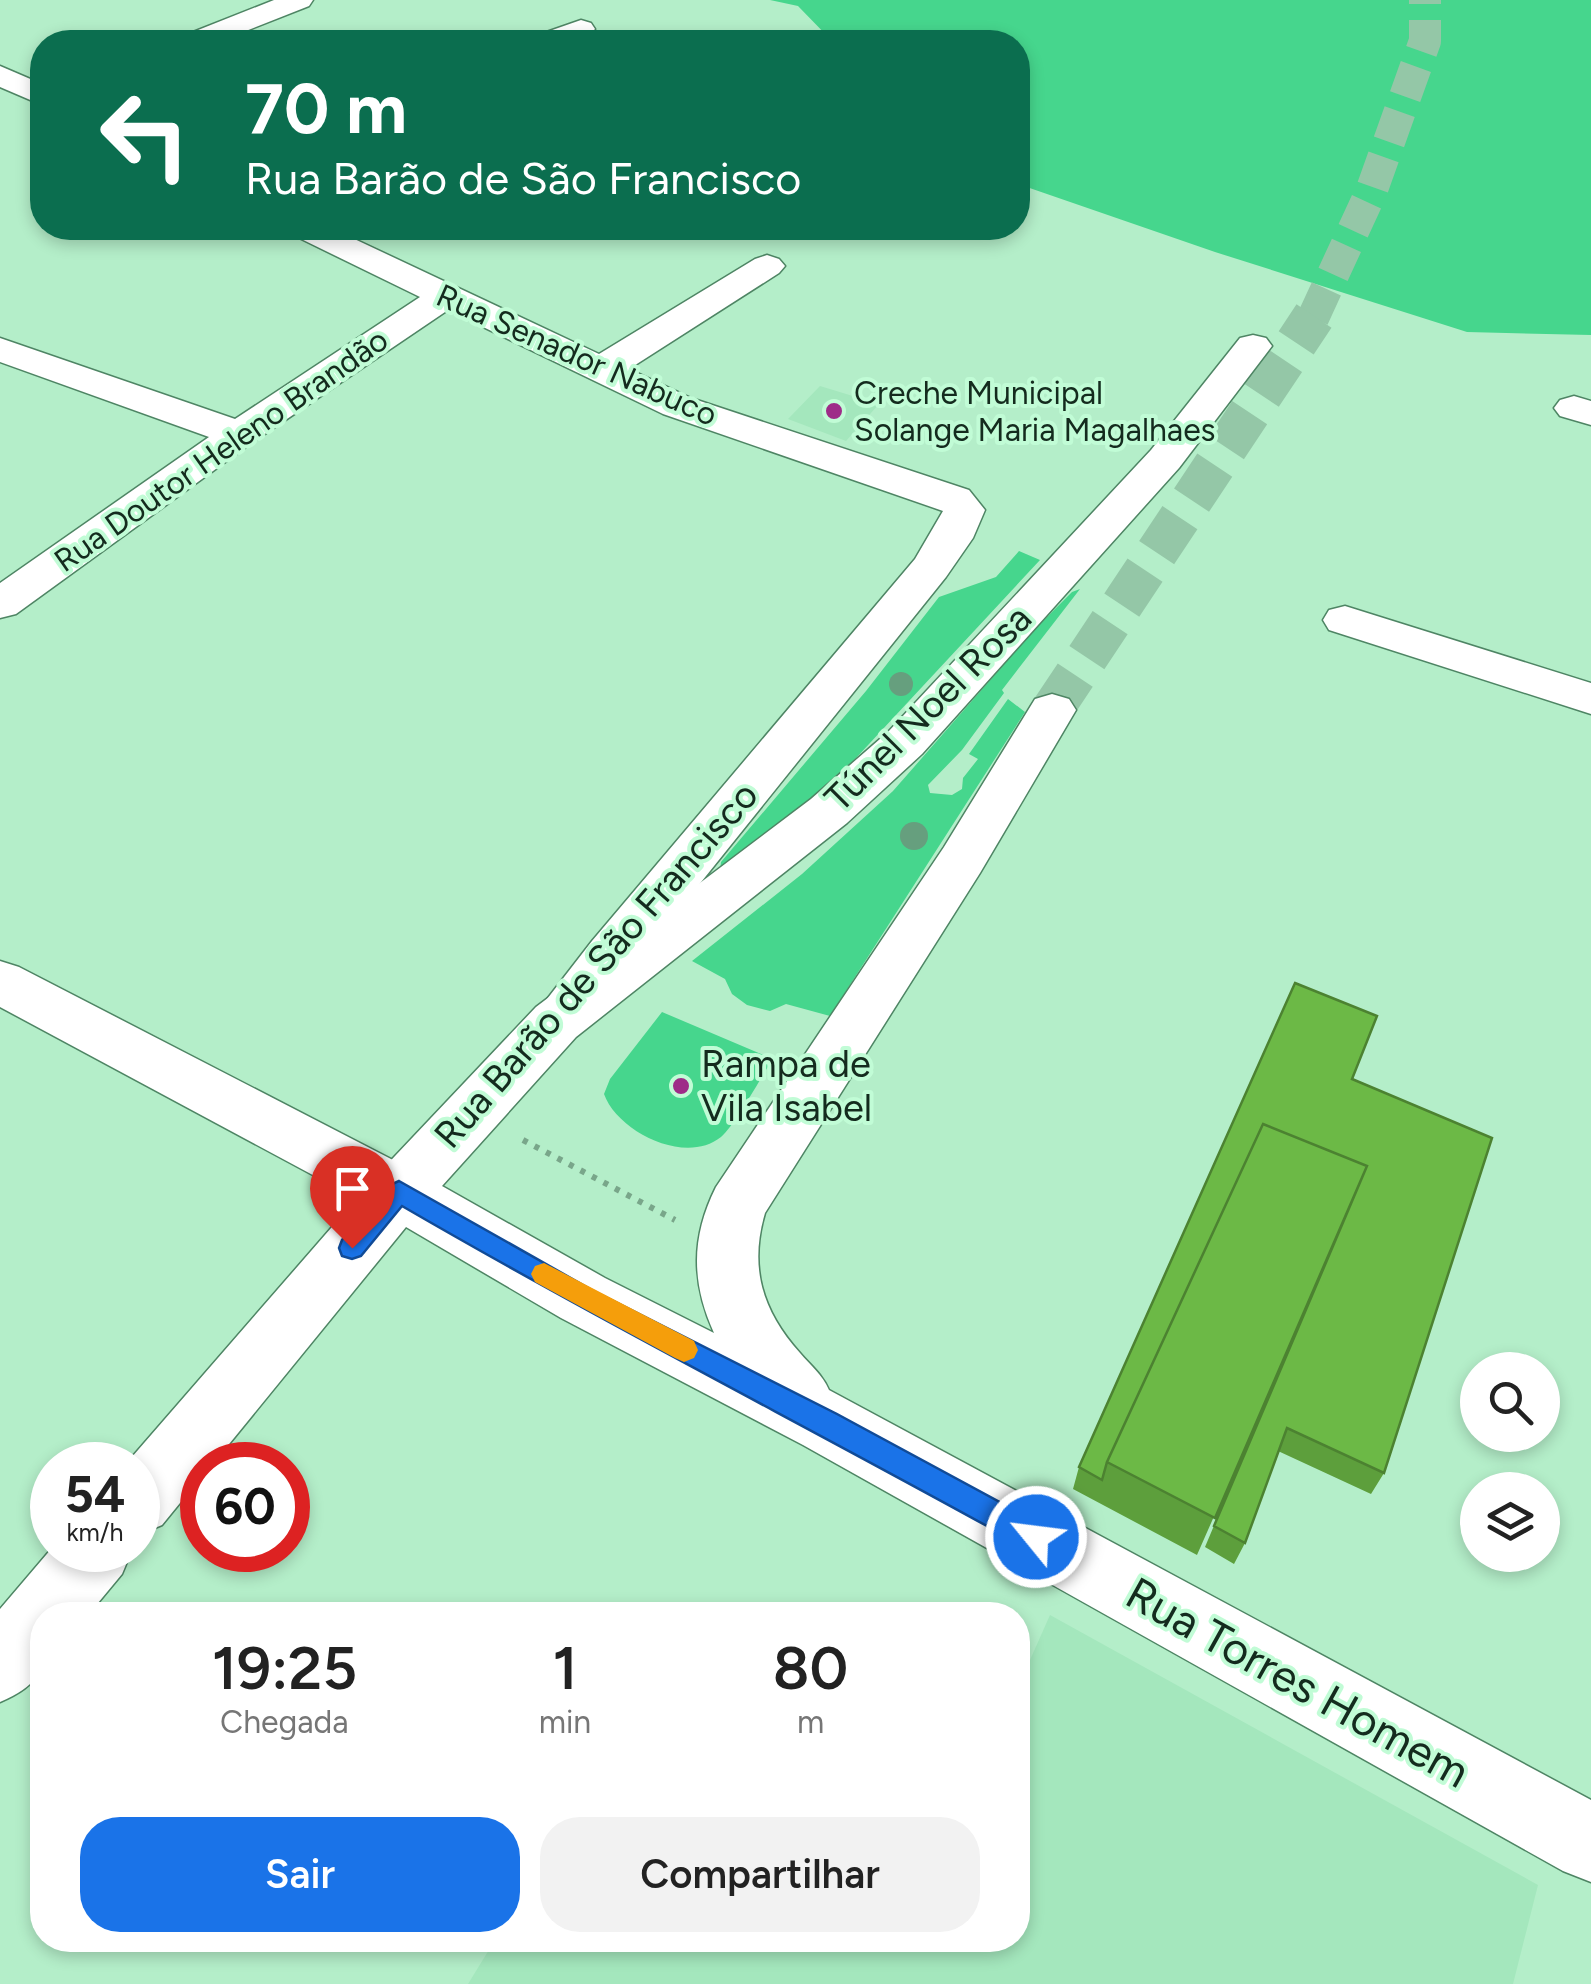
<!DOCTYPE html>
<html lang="pt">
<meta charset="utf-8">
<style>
body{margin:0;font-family:Figtree,sans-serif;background:#f2f2f2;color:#222;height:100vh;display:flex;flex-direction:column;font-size:38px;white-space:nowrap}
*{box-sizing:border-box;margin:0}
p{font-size:32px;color:#767676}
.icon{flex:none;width:55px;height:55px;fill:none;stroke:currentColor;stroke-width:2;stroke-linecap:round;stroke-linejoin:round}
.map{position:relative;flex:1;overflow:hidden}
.sheet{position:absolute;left:30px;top:1602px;width:1000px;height:350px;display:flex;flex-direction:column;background:#fff;border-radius:40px;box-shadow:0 5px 15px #0003}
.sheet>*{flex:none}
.hud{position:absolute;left:30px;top:30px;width:1000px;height:210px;border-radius:40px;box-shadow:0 5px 15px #0003;background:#0b6e4f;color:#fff;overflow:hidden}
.tools{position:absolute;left:1460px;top:1352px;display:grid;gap:20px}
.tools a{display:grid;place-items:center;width:100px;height:100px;border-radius:50%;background:#fff;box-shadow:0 5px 15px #0003;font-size:50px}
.speed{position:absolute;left:30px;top:1442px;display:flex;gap:20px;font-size:50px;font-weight:700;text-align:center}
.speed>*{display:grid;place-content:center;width:130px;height:130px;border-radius:50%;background:#fff;box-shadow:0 5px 15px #0003;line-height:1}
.speed small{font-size:25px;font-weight:400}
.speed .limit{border:15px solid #d22;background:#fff;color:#111}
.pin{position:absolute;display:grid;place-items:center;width:85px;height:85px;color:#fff;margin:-102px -42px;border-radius:50% 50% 50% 0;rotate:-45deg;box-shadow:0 0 10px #0007}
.pin .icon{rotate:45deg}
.me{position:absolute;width:110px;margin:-55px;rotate:299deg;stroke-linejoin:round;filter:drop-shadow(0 0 8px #0008)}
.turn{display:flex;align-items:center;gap:35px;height:210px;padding:0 50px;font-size:45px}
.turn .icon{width:130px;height:130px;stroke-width:2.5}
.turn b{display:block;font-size:70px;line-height:85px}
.eta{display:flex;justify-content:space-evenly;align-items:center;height:170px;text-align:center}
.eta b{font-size:60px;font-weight:600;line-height:70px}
.cta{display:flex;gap:20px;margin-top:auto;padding:20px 50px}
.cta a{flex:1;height:115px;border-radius:40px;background:#1a73e8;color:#fff;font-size:40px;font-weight:600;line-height:115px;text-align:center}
.cta a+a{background:#f2f2f2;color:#222}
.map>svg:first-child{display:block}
.built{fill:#a4e7bd}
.green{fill:#46d68d}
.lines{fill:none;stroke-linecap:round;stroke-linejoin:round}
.major-tunnel-far1{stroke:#94c7a7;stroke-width:32;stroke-dasharray:32 16;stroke-linecap:butt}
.major-tunnel{stroke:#94c7a7;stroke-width:42;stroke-dasharray:42 21;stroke-linecap:butt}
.minor-casing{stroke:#4e8564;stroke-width:3}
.major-casing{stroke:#4e8564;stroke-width:3}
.path{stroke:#79a68a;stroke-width:6;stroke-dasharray:5 8;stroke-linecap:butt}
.minor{fill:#fff;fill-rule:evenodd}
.major{fill:#fff;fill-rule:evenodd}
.tree{fill:#669f7e}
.wall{fill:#5d9f3c}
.building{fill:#6cb946;stroke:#4c8231;stroke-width:2.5}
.route{fill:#1a73e8;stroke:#114b97;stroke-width:2.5}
.slow{fill:#f59e0b}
.poi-dot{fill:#9e2c88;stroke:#c1fcd6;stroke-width:4}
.labels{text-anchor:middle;stroke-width:8;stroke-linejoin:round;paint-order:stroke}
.far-street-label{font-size:32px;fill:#142b1e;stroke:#c1fcd6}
.far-poi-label{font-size:32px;fill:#142b1e;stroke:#c1fcd6;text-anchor:start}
.street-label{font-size:38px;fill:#142b1e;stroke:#c1fcd6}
.poi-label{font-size:38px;fill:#142b1e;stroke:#c1fcd6;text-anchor:start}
.near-street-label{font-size:45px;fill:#142b1e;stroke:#c1fcd6}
</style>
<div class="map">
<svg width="1591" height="1984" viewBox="0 0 1591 1984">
<rect width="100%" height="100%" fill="#b4eec9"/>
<path class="built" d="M820 386 879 404 846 441 788 419Z
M1050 1615 1538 1885 1513 1984H468L495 1940H1018V1687Z"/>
<path class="green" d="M770 0H1591V335L1467 332 1215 252 1018 184V42H833L798 6Z
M1019 551 1040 560 856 758 814 797 720 870 721 862 866 691 939 597 996 577Z
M1080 589 1002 690 1004 693 962 750 928 785 930 793 952 795 962 789 963 778 978 759 969 754 1008 699 1025 712 830 1016 786 1004 770 1011 747 1005 732 994 725 979 692 961 802 874 893 791 1034 630 1072 592Z
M662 1012 773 1059C761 1077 735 1125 721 1137 685 1166 617 1131 604 1094L610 1079Z"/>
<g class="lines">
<path class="major-tunnel-far1" d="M1313 318 1371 192 1425 41V0"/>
<path class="major-tunnel" d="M1052 710 1314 316"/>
<defs>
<path id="minor" d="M274 0H313L309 6 218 42H178L183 36Z
M581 20 591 23 595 29C581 47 551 43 530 42L535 36Z
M0 66 42 84V105L0 87Z
M288 228H331L599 354 755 259 767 255 779 259 785 266 779 273 629 369 691 398 969 490 985 510 973 538 946 577 592 1018 572 1024 552 1018 544 1003 592 941 915 559 943 511 663 414 448 310 253 442 16 614 0 618V583L209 437 0 362V338L235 419 420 297 293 235Z
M1574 396 1591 401V425L1560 416 1554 408 1560 400Z
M1345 606 1591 683V714L1329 630 1323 620 1329 610Z
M0 961 19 967 420 1174 429 1192 420 1210 399 1217 378 1210 0 1007Z"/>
<path id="major" d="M1253 335 1266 338 1272 346 1179 468 922 754 847 823 576 1037 442 1186 605 1278 714 1333C691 1282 691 1237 716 1187L944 847 1035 699 1052 694 1069 699 1076 710 980 873 765 1213C749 1267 762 1311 800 1353 811 1366 822 1374 829 1390L1591 1800V1882L1563 1871 803 1445 561 1318 406 1227 212 1465H202V1476L162 1525 138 1535V1465H125L378 1174 536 1007 811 799 888 732 1151 450 1240 338Z
M52 1548 132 1550 122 1574 88 1615H42C42 1663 50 1681 0 1702V1609Z"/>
</defs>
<use href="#minor" class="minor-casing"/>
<use href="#major" class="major-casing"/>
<path class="path" d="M523 1140 675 1220"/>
<use href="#minor" class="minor"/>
<use href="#major" class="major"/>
</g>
<g class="tree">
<circle cx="901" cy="684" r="12"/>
<circle cx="914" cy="836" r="14"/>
</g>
<path class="wall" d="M1352 1079 1384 1473 1371 1494 1278 1451 1245 1543 1234 1564 1205 1547 1303 1314 1197 1555 1073 1489 1079 1467Z"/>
<path class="building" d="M1295 983 1377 1016 1352 1079 1492 1138 1384 1473 1287 1428 1245 1543 1214 1526 1367 1166 1263 1124 1107 1462 1102 1480 1079 1467Z
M1263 1124 1367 1166 1215 1518 1107 1462Z"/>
<path class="route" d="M399 1181 592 1290 837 1414 1046 1527 1050 1537 1046 1547 1036 1551 1025 1547C818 1432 607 1325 402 1206L361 1256 352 1259 342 1256 339 1248 342 1240 390 1185Z"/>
<path class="slow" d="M544 1263 694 1341 698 1350 694 1358 684 1362 675 1358 535 1282 531 1274 535 1266Z"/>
<g class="poi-dot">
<circle cx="834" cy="411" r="10"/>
<circle cx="681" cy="1086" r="10"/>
</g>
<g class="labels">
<g class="far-street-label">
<text transform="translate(577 355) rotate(24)" y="11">Rua Senador Nabuco</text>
<text transform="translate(221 450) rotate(-35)" y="11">Rua Doutor Heleno Brandão</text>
</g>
<g class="far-poi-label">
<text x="854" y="404">Creche Municipal<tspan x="854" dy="37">Solange Maria Magalhaes</tspan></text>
</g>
<g class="street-label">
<text transform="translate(928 708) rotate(-45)" y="13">Túnel Noel Rosa</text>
<text transform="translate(596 965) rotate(-49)" y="13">Rua Barão de São Francisco</text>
</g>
<g class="poi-label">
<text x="701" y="1077">Rampa de<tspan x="701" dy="44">Vila Isabel</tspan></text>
</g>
<g class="near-street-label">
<text transform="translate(1298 1682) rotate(29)" y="16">Rua Torres Homem</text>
</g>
</g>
</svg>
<div class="tools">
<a><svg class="icon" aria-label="search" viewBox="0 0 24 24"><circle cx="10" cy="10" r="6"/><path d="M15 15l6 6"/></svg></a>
<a><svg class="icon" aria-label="layers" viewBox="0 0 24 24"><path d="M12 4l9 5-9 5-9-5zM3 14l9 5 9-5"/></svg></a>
</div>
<div class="speed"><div>54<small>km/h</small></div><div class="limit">60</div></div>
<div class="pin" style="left:352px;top:1248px;background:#d93025"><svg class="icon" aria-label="arrive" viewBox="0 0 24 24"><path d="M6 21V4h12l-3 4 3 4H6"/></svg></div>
<svg class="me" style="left:1036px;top:1537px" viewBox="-20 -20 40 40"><circle r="17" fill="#1a73e8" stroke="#fff" stroke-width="3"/><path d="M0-11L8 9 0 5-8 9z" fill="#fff"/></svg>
<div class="hud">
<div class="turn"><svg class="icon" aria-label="left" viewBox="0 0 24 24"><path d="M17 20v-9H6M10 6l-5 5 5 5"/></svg><div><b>70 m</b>Rua Barão de São Francisco</div></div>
</div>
<section class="sheet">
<div class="eta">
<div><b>19:25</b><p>Chegada</p></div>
<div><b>1</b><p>min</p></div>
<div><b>80</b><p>m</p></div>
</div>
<div class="cta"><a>Sair</a><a>Compartilhar</a></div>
</section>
</div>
